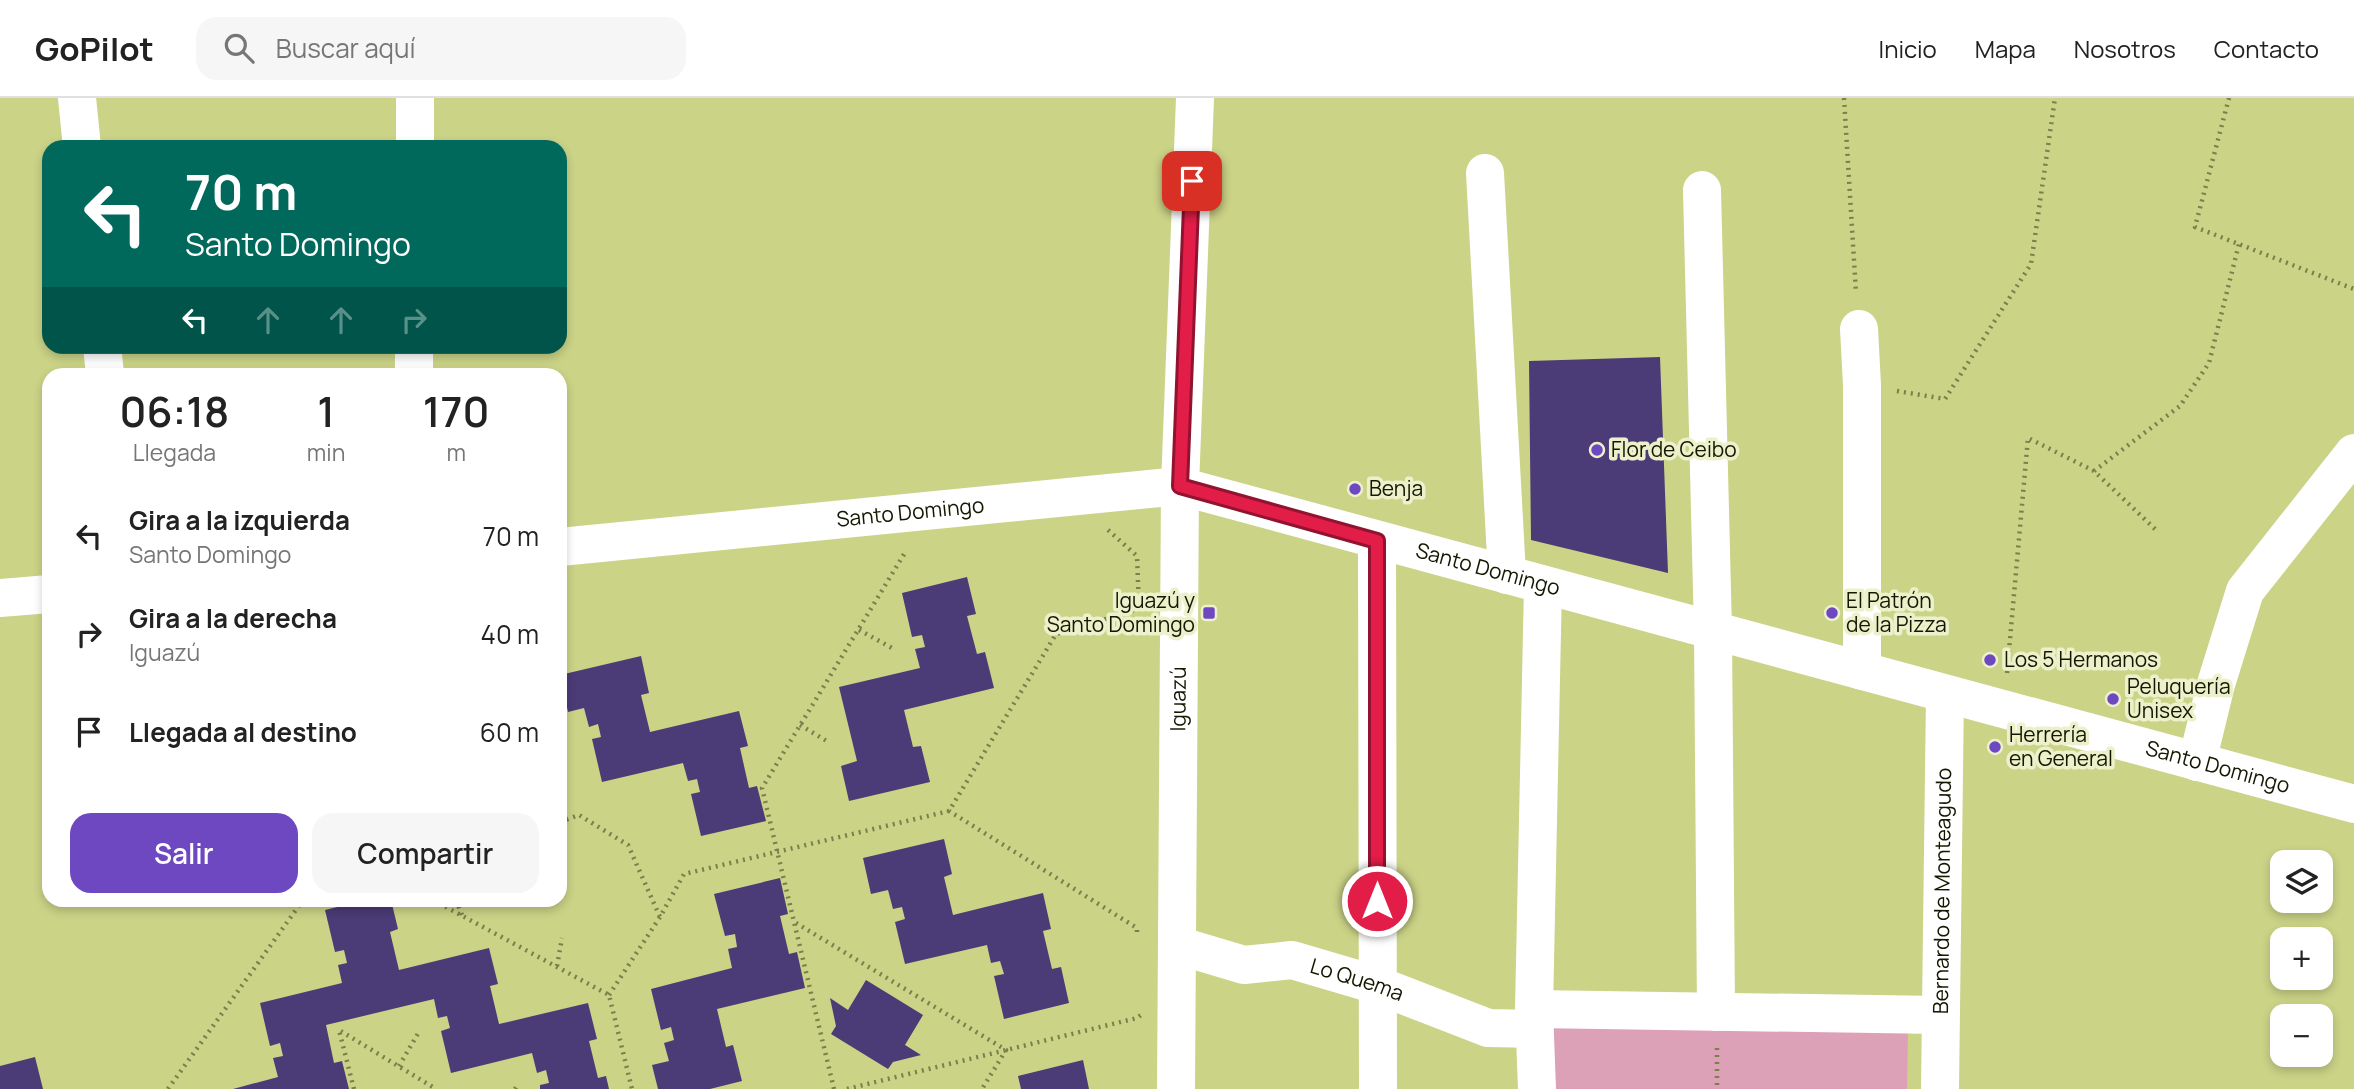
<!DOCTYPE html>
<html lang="es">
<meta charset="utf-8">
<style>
body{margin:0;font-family:Manrope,sans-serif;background:#f6f6f6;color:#222;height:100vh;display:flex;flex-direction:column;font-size:26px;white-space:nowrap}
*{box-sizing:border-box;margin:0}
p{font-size:23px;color:#767676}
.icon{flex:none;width:38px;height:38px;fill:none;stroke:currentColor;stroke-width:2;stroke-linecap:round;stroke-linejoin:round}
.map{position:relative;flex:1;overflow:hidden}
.sheet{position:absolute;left:42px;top:270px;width:525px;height:539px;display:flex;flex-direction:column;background:#fff;border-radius:21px;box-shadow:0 4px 10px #0003}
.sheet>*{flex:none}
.guide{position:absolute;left:42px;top:42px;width:525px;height:214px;border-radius:21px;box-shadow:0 4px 10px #0003;background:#00695c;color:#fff;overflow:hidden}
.fabs{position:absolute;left:2270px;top:752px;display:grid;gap:14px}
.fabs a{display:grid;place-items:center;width:63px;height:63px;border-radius:14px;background:#fff;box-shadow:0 4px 10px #0003;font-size:35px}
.pin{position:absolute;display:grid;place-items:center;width:60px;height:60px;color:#fff;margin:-30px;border-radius:14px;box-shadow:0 4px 10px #0006}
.me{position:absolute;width:77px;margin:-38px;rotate:0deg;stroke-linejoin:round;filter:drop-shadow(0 0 5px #0008)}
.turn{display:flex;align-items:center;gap:24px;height:147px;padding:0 28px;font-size:32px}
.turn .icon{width:91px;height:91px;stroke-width:2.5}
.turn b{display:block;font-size:49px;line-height:60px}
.lanes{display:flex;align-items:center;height:66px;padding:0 28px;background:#0003;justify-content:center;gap:35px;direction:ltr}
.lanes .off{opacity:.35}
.eta{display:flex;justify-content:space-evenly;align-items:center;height:119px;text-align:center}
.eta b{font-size:42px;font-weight:600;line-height:49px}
.cta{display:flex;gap:14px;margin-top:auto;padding:14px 28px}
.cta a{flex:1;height:80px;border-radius:21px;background:#6e48c1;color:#fff;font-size:28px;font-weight:600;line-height:80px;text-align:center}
.cta a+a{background:#f6f6f6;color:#222}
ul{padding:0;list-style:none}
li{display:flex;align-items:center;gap:21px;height:98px;padding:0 28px}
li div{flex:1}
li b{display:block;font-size:26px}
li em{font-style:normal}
header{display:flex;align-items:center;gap:42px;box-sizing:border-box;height:98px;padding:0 35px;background:#fff;border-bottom:2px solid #e0e0e0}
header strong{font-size:33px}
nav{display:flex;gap:38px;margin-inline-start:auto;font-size:24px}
.search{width:490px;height:63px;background:#f6f6f6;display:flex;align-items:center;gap:18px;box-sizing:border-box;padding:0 24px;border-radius:21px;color:#767676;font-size:26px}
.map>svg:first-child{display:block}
.green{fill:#dca0b7}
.building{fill:#4b3b77}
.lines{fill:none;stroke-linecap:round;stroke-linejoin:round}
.path{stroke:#7a7f4b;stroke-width:4.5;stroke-dasharray:2 5;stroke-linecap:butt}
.minor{stroke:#fff;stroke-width:38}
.route-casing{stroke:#92132f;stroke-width:18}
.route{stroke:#e11d48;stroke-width:12}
.poi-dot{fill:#6e48c1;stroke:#ecf1cb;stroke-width:2.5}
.labels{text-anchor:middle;stroke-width:7;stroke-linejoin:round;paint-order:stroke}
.poi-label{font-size:21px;fill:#151700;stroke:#ecf1cb;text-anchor:start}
.street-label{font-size:21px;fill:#151700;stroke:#ecf1cb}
</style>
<header>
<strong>GoPilot</strong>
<div class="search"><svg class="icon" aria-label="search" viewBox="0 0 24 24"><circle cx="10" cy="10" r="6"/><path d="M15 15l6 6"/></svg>Buscar aquí</div>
<nav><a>Inicio</a><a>Mapa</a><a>Nosotros</a><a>Contacto</a></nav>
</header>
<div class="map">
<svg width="2354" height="991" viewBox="0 0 2354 991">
<rect width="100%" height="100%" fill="#cbd387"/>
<path class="green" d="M1549 921 1908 927 1907 991H1550Z"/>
<path class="building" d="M1660 259 1668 475 1531 442 1529 263Z
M967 479 976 516 967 518 977 556 985 554 994 590 904 612 913 649 921 648 930 684 849 703 841 668 857 663 839 589 920 570 915 551 925 549 922 537 912 539 902 495Z
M641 558 649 595 641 597 650 634 739 613 748 648 740 650 749 690 757 688 766 723 701 738 691 696 700 694 697 681 688 683 683 665 602 684 592 641 601 639 598 626 589 629 584 610 568 614 560 577Z
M944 741 952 776 944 779 953 817 1043 795 1051 831 1043 833 1052 871 1061 869 1069 905 1004 921 994 878 1004 876 1000 863 991 865 987 847 905 866 895 824 905 821 902 809 893 811 888 792 871 796 863 760Z
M780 780 788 816 780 818 789 856 797 854 805 890 717 911 726 949 733 947 742 983 710 991H658L652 967 669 963 664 945 674 942 671 929 661 932 651 891 732 870 728 851 737 849 735 836 725 838 714 796Z
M366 802H391L398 831 390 834 399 872 489 850 498 886 490 888 499 926 588 905 597 941 589 943 598 980 606 978 609 991H540V987L549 985 546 972 537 975 532 955 451 975 441 933 450 930 447 918 438 920 434 901 326 927 334 965 342 963 349 991H233L278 979 273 960 283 958 280 945 270 948 260 905 342 885 338 867 347 865 344 852 335 854 325 812Z
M866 882 923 917 905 947 921 957 893 964 888 971 831 936 836 928 830 900 848 912Z
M35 959 43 991H0V968Z
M1083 962 1089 991H1021L1018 978Z"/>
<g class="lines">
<path class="path" d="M1844 0 1856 195
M2229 0 2195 129 2354 191
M1897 293 1945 301 2031 166 2055 0
M2155 431 2094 373 2180 308 2209 265 2239 146
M1108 432 1137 458 1139 511 1056 536 949 713 1137 830V835
M859 532 894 551
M2007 575 2028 340 2094 373
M800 627 830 645
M560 724 579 717 628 747 660 819
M433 802 609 897 632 991
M456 802 462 817
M796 825 1006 952 982 991
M557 868 562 840
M609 897 660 819 684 776 949 713
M1717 950V991
M399 968 420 932
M168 991 303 802
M354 991 339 932 436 991
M515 991 518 986
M834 991 762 690 906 453
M847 991 1137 920 1141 917"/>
<g class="minor">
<path d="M77 0 82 49"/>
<path d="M415 49V0"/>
<path d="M1485 75 1507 477"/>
<path d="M1702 92 1713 533 1716 914"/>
<path d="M1859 231 1862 287V573"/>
<path d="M102 248 105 276"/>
<path d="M414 276V248"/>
<path d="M1377 443 1378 991"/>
<path id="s1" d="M560 449 1180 388 2354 706"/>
<path d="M0 500 49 496"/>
<path d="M2197 664 2216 586 2245 493 2354 355"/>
<path id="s2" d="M1177 847 1244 867 1292 862 1377 887 1488 930 1534 931"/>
<path d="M1534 911 1940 917"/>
<path id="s3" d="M1176 991 1180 388 1195 0"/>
<path d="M1537 991 1534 911 1543 487"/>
<path id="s4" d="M1940 991 1945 596"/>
</g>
</g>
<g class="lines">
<defs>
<path id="route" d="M1192 83 1180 388 1377 443V803"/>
</defs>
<use href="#route" class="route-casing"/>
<use href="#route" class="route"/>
</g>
<g class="poi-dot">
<circle cx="1597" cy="352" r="7"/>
<circle cx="1355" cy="391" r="7"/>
<rect x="1202" y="508" width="14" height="14" rx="3.5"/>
<circle cx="1832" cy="515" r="7"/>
<circle cx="1990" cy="562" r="7"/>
<circle cx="2113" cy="601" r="7"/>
<circle cx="1995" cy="649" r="7"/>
</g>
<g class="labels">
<g class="poi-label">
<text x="1611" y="359">Flor de Ceibo</text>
<text x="1369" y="398">Benja</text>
<text x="1195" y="510" text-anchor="end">Iguazú y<tspan x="1195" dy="24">Santo Domingo</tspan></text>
<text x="1846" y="510">El Patrón<tspan x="1846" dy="24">de la Pizza</tspan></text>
<text x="2004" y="569">Los 5 Hermanos</text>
<text x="2127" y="596">Peluquería<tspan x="2127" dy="24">Unisex</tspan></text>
<text x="2009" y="644">Herrería<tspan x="2009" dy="24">en General</tspan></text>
</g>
<g class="street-label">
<text dy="7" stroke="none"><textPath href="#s1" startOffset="352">Santo Domingo</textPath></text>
<text dy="7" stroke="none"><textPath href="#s1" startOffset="942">Santo Domingo</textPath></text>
<text dy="7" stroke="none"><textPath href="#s3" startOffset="390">Iguazú</textPath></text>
<text dy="7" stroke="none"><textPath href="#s1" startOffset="1698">Santo Domingo</textPath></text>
<text dy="7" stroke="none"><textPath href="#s4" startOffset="198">Bernardo de Monteagudo</textPath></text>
<text dy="7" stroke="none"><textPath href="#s2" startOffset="186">Lo Quema</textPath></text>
</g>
</g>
</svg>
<div class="fabs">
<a><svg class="icon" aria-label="layers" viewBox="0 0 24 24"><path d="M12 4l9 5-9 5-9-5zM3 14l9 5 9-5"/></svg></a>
<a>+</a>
<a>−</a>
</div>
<div class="pin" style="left:1192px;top:83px;background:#d93025"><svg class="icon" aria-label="arrive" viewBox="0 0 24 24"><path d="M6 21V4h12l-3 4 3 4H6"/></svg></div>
<svg class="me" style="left:1377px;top:803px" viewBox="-20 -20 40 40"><circle r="17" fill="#e11d48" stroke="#fff" stroke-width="3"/><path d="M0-11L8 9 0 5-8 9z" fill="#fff"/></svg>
<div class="guide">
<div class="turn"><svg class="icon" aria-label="left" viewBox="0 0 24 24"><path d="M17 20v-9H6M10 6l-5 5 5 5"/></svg><div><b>70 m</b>Santo Domingo</div></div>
<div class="lanes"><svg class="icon" aria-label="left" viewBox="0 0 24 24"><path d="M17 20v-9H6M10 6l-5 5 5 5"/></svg><svg class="icon off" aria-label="ahead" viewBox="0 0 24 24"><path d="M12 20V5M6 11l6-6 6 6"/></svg><svg class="icon off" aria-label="ahead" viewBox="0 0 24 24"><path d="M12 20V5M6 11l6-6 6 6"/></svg><svg class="icon off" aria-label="right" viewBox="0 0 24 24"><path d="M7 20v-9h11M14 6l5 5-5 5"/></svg></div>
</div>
<section class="sheet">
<div class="eta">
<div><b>06:18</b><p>Llegada</p></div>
<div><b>1</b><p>min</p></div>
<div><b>170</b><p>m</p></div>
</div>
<ul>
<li><svg class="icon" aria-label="left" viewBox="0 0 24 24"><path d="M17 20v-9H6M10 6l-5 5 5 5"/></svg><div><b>Gira a la izquierda</b><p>Santo Domingo</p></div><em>70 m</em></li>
<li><svg class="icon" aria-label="right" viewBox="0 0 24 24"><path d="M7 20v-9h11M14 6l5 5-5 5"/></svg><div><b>Gira a la derecha</b><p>Iguazú</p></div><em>40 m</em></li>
<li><svg class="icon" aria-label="arrive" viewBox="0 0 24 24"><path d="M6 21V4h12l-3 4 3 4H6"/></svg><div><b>Llegada al destino</b></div><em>60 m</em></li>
</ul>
<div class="cta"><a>Salir</a><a>Compartir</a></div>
</section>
</div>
